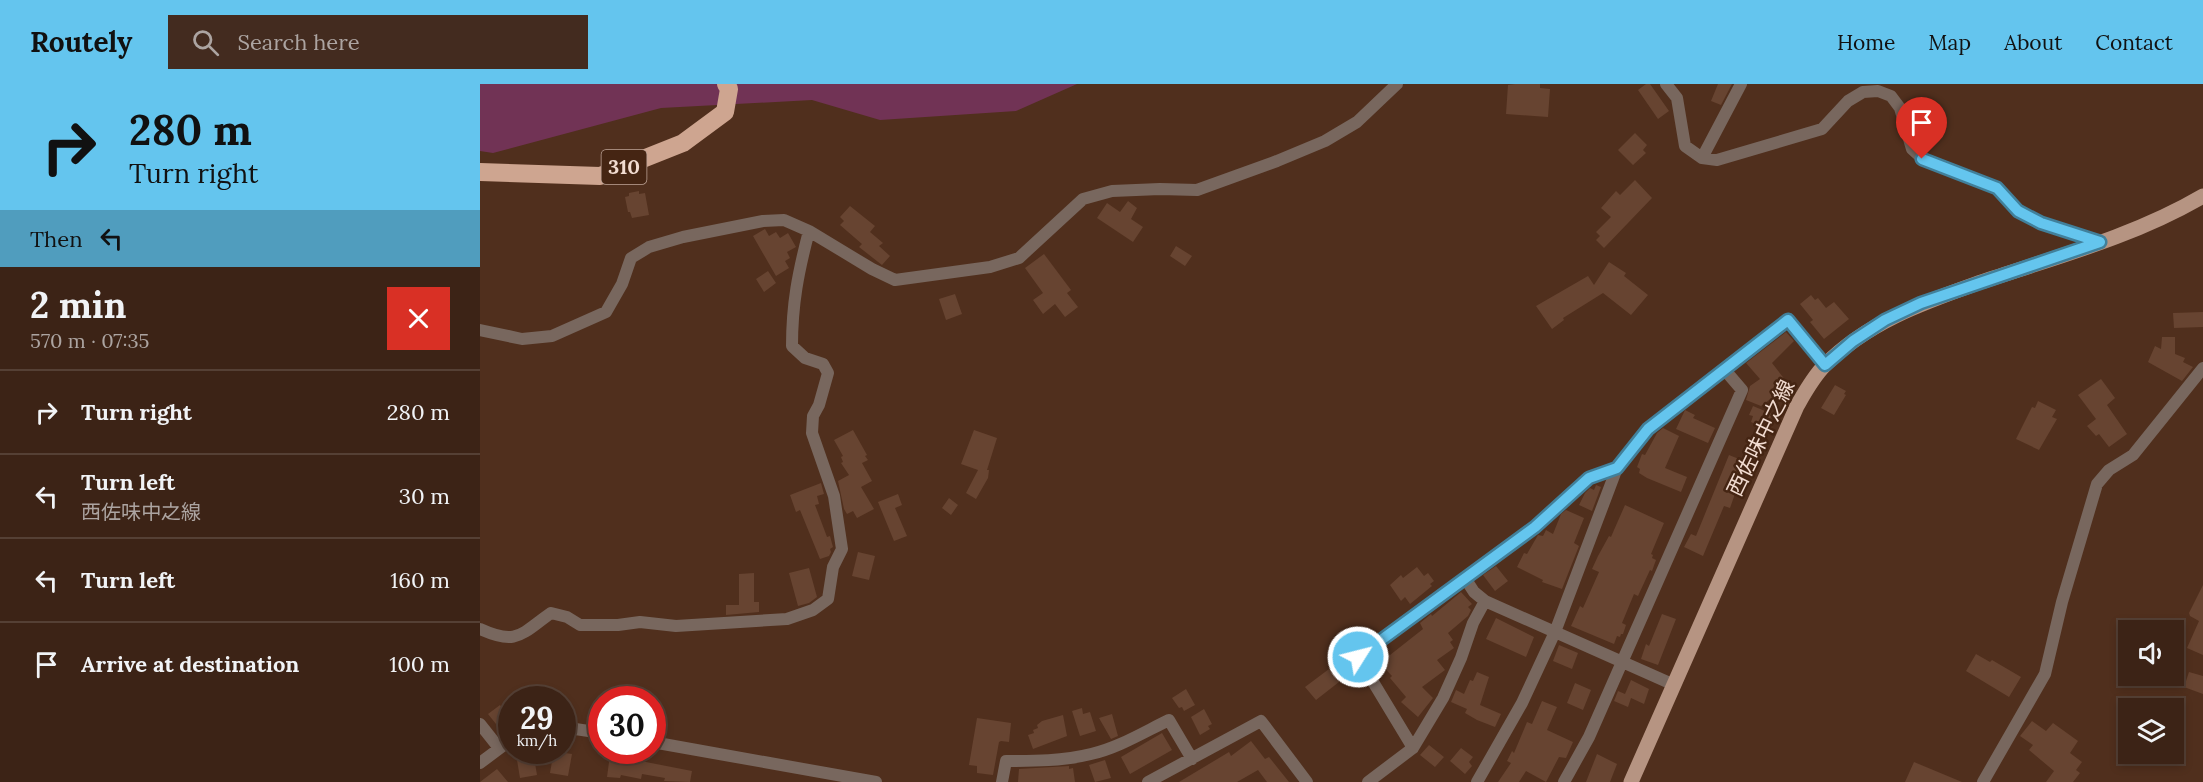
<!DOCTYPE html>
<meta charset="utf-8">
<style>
body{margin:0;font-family:Lora,"Noto Sans JP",serif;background:#432b1f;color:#f1f3f6;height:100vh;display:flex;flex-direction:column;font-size:22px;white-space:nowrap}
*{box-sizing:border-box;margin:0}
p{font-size:20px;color:#aca4a1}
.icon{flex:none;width:33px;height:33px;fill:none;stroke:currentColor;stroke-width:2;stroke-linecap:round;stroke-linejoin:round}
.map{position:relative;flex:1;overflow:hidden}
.details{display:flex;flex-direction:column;background:#3c2316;width:480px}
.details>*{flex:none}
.guide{background:#64c5ee;color:#111;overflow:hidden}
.controls{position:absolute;left:1638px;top:536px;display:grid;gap:12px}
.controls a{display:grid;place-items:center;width:66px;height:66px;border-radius:0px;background:#3c2316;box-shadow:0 3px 9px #0003,0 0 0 2px #554035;font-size:30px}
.speed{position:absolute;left:18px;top:602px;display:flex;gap:12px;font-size:30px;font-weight:700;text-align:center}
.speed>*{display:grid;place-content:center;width:78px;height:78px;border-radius:50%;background:#3c2316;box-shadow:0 3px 9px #0003,0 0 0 2px #554035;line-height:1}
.speed small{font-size:15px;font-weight:400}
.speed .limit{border:9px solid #d22;background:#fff;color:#111}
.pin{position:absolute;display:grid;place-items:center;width:51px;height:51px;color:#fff;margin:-62px -26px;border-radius:50% 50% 50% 0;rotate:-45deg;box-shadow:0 0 6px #0007}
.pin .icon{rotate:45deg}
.me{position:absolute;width:66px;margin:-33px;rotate:54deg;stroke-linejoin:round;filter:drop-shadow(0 0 4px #0008)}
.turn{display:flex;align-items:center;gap:21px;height:126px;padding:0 30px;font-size:27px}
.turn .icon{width:78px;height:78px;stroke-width:2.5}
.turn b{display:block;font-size:42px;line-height:51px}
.then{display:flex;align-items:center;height:57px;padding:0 30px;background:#0003;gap:12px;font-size:22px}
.round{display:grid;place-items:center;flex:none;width:63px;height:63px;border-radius:0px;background:#432b1f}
.head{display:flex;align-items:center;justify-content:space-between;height:102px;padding:0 30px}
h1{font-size:36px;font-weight:700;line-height:45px}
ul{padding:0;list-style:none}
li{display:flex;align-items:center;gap:18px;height:84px;padding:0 30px;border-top:2px solid #554035}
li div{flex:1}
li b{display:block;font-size:22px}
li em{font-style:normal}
header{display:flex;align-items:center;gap:36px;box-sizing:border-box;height:84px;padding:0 30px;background:#64c5ee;color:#111}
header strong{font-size:28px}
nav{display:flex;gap:33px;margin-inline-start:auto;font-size:21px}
.search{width:420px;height:54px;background:#432b1f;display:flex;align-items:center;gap:15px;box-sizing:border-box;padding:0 21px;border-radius:0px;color:#aca4a1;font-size:22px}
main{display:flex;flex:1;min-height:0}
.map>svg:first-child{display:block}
.green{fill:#713355}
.building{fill:#674431}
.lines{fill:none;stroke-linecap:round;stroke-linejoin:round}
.minor{stroke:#78675e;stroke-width:12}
.major{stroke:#b69482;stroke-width:15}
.highway{stroke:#cea590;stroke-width:18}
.route-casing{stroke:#41809b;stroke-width:15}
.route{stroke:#64c5ee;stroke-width:10}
.labels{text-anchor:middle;stroke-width:5;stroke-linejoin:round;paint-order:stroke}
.shield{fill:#452513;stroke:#bea598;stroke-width:1.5}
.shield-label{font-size:20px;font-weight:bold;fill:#f2dcd1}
.street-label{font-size:21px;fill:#f2dcd1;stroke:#452513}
</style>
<header>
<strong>Routely</strong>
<div class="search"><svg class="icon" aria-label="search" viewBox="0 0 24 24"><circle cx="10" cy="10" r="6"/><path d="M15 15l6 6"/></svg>Search here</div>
<nav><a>Home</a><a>Map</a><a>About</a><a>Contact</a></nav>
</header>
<main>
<section class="details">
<div class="guide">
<div class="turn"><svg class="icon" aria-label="right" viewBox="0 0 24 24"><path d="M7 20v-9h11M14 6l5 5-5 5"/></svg><div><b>280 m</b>Turn right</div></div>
<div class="then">Then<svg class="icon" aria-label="left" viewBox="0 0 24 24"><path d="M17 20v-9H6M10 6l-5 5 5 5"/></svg></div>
</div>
<div class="head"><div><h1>2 min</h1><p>570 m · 07:35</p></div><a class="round" style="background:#d93025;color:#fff"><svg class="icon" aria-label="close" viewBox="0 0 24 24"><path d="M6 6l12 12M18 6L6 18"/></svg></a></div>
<ul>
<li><svg class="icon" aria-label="right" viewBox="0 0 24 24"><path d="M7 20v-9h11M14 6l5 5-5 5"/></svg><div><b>Turn right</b></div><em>280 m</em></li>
<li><svg class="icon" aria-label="left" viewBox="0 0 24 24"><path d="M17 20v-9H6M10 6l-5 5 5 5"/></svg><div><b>Turn left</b><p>西佐味中之線</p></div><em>30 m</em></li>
<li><svg class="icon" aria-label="left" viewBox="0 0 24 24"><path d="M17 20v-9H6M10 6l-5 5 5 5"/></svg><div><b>Turn left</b></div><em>160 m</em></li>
<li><svg class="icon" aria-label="arrive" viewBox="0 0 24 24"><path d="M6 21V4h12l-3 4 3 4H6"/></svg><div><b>Arrive at destination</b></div><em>100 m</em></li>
</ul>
</section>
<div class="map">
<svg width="1723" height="698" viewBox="0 0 1723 698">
<rect width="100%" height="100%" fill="#502f1d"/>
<path class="green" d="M0 0H597L536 27 400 36 332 16 181 24 13 69 0 67Z"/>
<path class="building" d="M1035 0H1060V4L1070 5 1068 33 1026 30 1028 1Z
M1166 0H1170L1189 27 1178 35 1158 6Z
M1238 0H1252L1241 21 1231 17Z
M1155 49 1167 61 1163 66 1166 69 1153 81 1138 66Z
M1155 96 1172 114 1124 164 1116 156 1120 152 1116 148 1131 133 1121 124 1136 107 1140 111Z
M159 107V110L165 109 169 131 152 134 150 128H148L145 113 149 112V109Z
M648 117 657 124 651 135 663 143 653 158 617 134 627 119 640 128Z
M370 122 395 142 390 148 403 159 399 162 410 172 402 181 379 163 382 160 360 141 364 137 360 133Z
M285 145 289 152 296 148 300 154 308 149 316 163 307 168 310 174 305 177 309 184 296 192 273 152Z
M696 162 712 172 705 182 690 172Z
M564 170 591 206 587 209 598 223 585 233 575 220 563 230 553 216 563 209 545 184Z
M1129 178 1146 189 1144 192 1168 211 1151 231 1123 209 1083 234 1084 236 1072 245 1056 222 1108 192 1114 201Z
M288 187 296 199 284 208 276 195Z
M475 210 482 230 466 236 459 215Z
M1331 211 1335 216 1338 214 1346 224 1354 218 1369 235 1344 255 1330 238 1333 236 1320 220Z
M1723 228V243L1694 244 1693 229Z
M1306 248 1314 257 1292 279 1309 301 1281 322 1266 316 1270 302 1280 295 1266 279Z
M1682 253H1695V270L1705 274 1703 278 1713 283 1702 297 1668 278 1675 262 1681 265Z
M1621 295 1635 314 1627 321 1647 350 1629 363 1619 350 1616 352 1607 342 1616 335 1598 311Z
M1355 301 1366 307 1364 310 1366 311 1354 331 1341 324Z
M1558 317 1576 326 1572 333 1577 335 1559 366 1536 355 1552 323 1555 324Z
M1273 322 1292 330 1286 345 1271 338 1273 332 1269 331Z
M1205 326 1215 331 1213 334 1235 344 1228 359 1196 345Z
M1183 344 1199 352 1185 384 1207 393 1201 408 1167 394 1159 389 1160 385 1157 383 1162 370 1165 371 1177 349Z
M373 346 387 371 385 372 388 376 382 379 392 397 381 403 394 425 377 434 373 427 367 430 364 425 358 397 369 391 361 379 363 378 361 373 363 372 354 356Z
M494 346 517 354 507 386H509L508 394 496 415 486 409 498 386 481 380Z
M1249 371 1264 377 1253 406 1256 407 1250 424 1244 422 1223 472 1204 463 1211 450 1216 452Z
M341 399 344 410 337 412 339 420 335 421 347 453 350 452 353 463 350 465 351 468 349 472 340 475 320 426 316 428 310 411Z
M1116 401 1121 403 1112 427 1099 421 1105 409 1110 404 1114 406Z
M418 410 422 421 415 424 427 452 414 457 398 418Z
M469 414 478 421 471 431 462 424Z
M1145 421 1184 439 1171 470 1173 471 1172 474 1176 476 1172 487 1170 486 1158 512 1154 510 1142 539 1146 541 1143 550H1141L1140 553 1137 552 1134 560 1091 542 1100 522 1103 524 1119 488 1112 485 1118 472 1129 452 1131 453 1134 446Z
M1086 426 1104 434 1094 459 1099 462 1082 505 1062 498 1063 496 1037 483 1044 469 1047 470 1058 451 1063 452 1066 446 1073 450 1081 430Z
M378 468 395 472 389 496 372 492Z
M1016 482 1028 497 1015 507 1003 491Z
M937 483 944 492 948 489 954 497 950 500 952 502 930 520 925 513 921 517 910 501 921 491 923 494Z
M329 484 337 513 329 519 318 522 309 489Z
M274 489V518H279V528L246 531V521H259V490Z
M1723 501V571L1707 564 1719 537 1710 532 1709 529Z
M981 508 992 520 988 523 991 526 988 532 968 549 973 556 970 558 974 564 957 576 965 586 942 603 953 614 938 633 921 618 926 613 910 594 912 592 897 576 906 567 910 571 943 545 940 539 951 530 952 532Z
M1182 530 1196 535 1178 581 1161 575 1166 560 1169 562Z
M1016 534 1054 553 1046 573 1006 555Z
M1079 561 1098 569 1092 585 1073 577Z
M1496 570 1510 578 1512 576 1541 593 1529 613 1486 587Z
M849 585 859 598 836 616 825 603Z
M997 588 1009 593 1000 621 1021 630 1015 643 997 636 985 629 987 625 971 618 976 606 984 610 990 596 993 597Z
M1709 588 1723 592V610L1704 603Z
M1151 596 1169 605 1164 620 1151 614 1148 623 1134 617 1138 607 1145 610Z
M1095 599 1111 606 1103 626 1087 619Z
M706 605 715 621 704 627 702 623 699 624 692 614Z
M1062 617 1077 623 1067 646 1093 658 1086 674 1079 673 1066 698 1046 687 1039 698H1018L1031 679 1027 677 1032 667 1034 669 1047 638 1052 640Z
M20 621 31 635 20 645 8 630Z
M602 624 603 630 610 628 616 647 600 652 592 627Z
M724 625 732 640 728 642 730 645 720 651 711 633Z
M632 630 638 652 631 655 619 634Z
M583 631 587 652 553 665 548 651 554 649 553 646 558 644 557 641 562 637Z
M497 634 531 639 529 658 521 657 519 658 513 691 497 689V682L489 681Z
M1552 637 1566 647 1573 639 1598 657 1590 669 1602 678 1596 686 1600 689 1593 698H1566L1574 687 1549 666 1553 661 1540 652Z
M682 649 692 666 650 690 641 673Z
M771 657 785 675 789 673 809 698H787L778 686 757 698H699L749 668 751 672Z
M949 661 964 673 955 683 940 671Z
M981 664 993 673 989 678 992 682 985 690 970 677Z
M74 666H85V669L92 670 88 692 70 689Z
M53 667 57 691 40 694 37 676H42L41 669Z
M1117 670 1137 680 1130 698H1106Z
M130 671 212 687 210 698 184 697 185 694 162 690 161 695 141 691 140 694 127 693Z
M625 676 631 694 615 698 609 681Z
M1434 678 1482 698H1425Z
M589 682V685L593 684 595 698H538L539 685Z
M17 685 28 698H0Z"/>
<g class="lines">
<path class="minor" d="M1186 0 1197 14 1205 62 1222 74 1237 76 1342 45 1368 17 1383 8 1398 7 1411 12 1420 24 1432 65 1442 74 1517 103 1538 127 1561 139 1620 158
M1222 74 1261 0
M0 246 42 255 72 252 126 228 142 200 151 174 169 163 203 153 283 137 304 136 329 147 392 185 415 196 510 183 539 174 603 115 632 107 680 105 717 106 797 77 845 57 877 38 917 0
M985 494 994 508 1005 517 1192 600
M0 545C37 562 41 550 71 529L87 533 100 541H138L160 538 196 542 307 535 333 526 348 515 353 483 362 465 354 412 332 349 333 332 339 321 348 289 343 280 325 274 312 262C312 220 318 189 329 147
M0 640 19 664
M82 643 122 649
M172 658 396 698
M933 664 878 573 1055 443 1109 394 1137 384
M0 679 32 655
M522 698 526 677C554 677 583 677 611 670 638 664 664 648 689 636L712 675
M668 698 781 637 827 698
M888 698 933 664 963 614 981 574 993 539 1005 517
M997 698 1042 619 1075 548 1137 384 1168 345 1308 236 1345 281
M1084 698 1109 653 1262 306 1244 285
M1503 698 1565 590 1582 518 1617 400 1629 386 1653 371 1723 284"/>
<path class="major" d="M1151 698 1317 322C1325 308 1333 293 1345 281 1389 237 1445 218 1501 198 1576 173 1655 152 1723 112"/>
<path class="highway" d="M0 88 120 92 203 59 245 28 249 5 246 0"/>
</g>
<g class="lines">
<defs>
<path id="route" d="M878 573 1055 443 1109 394 1137 384 1168 345 1308 236 1345 281 1373 257 1405 236 1441 219 1620 158 1561 139 1538 127 1517 104 1442 75"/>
</defs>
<use href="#route" class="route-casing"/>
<use href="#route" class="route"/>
</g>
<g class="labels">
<rect class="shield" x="121.5" y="66" width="45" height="34" rx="4.5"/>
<g class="shield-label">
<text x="144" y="90">310</text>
</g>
<g class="street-label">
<text transform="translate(1281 354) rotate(-64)" y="7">西佐味中之線</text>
</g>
</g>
</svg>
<div class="controls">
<a><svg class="icon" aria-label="sound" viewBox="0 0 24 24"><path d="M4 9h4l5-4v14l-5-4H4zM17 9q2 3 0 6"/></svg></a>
<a><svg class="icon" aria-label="layers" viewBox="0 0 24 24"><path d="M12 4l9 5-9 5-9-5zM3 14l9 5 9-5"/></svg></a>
</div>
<div class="speed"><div>29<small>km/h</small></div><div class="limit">30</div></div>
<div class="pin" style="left:1442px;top:75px;background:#d93025"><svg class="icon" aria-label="arrive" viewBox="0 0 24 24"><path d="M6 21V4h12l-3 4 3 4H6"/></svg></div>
<svg class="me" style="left:878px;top:573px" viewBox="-20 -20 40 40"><circle r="17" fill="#64c5ee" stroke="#fff" stroke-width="3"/><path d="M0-11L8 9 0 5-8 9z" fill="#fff"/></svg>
</div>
</main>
